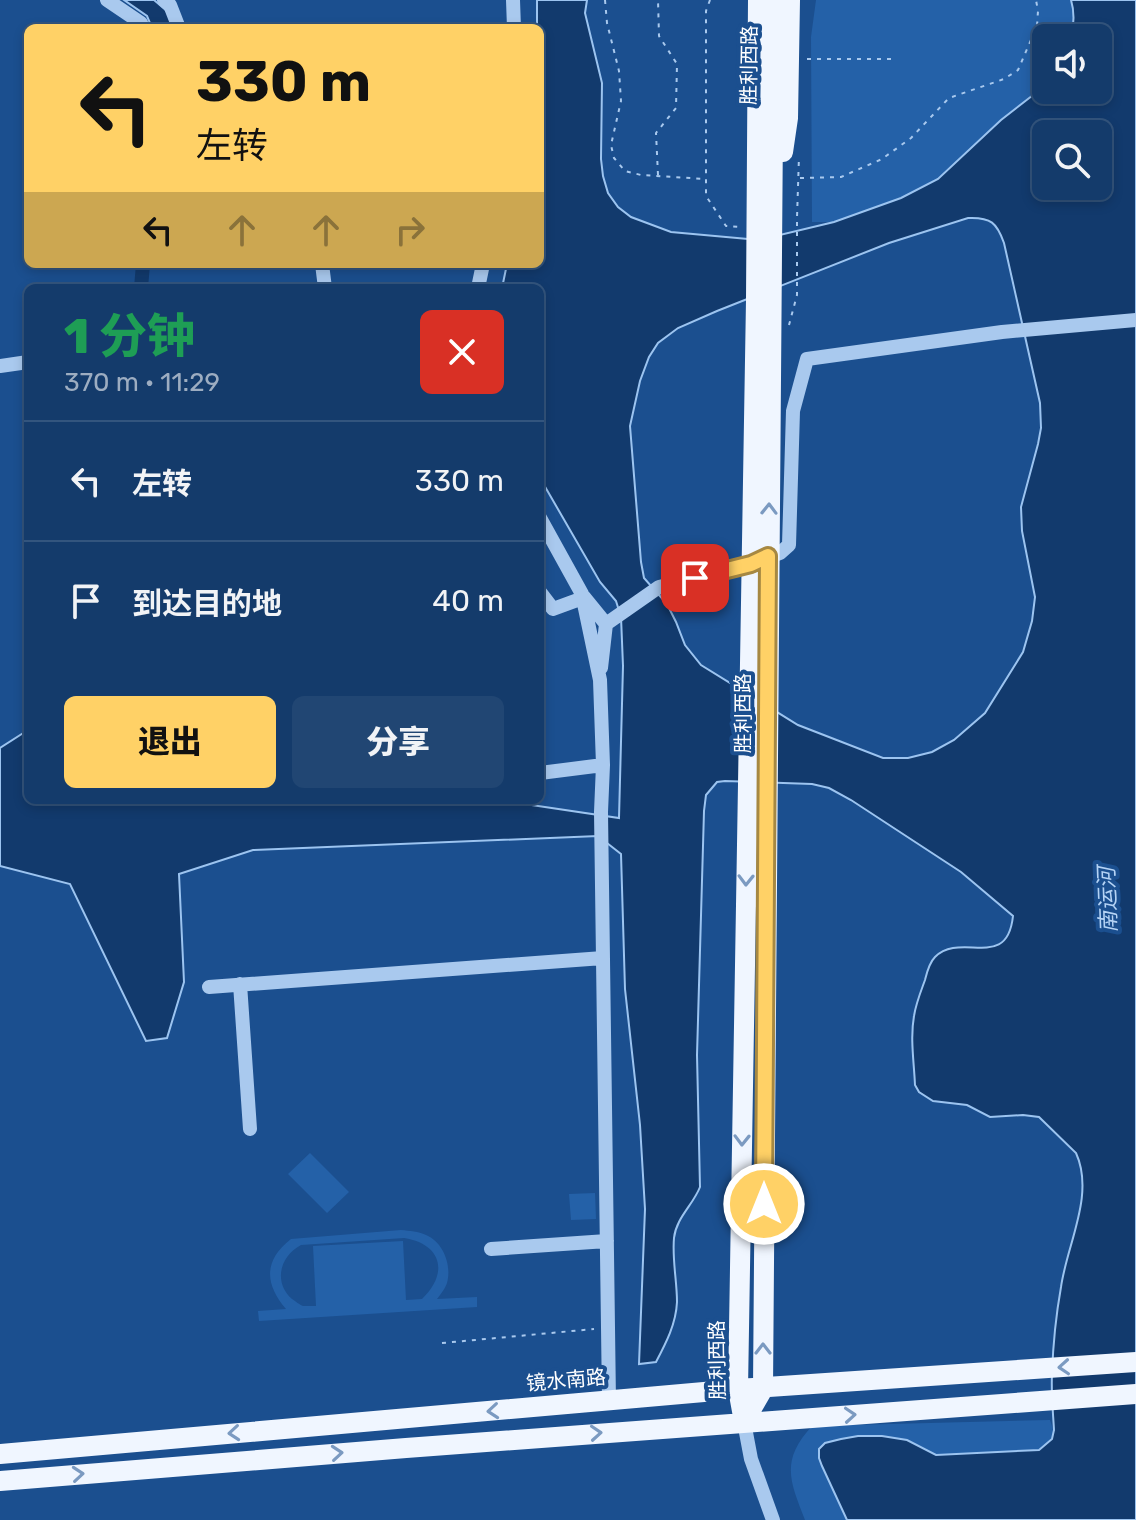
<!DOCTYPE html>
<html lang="zh">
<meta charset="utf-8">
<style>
body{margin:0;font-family:Rubik,"Noto Sans SC",sans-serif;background:#214673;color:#f1f3f6;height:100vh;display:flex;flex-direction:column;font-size:30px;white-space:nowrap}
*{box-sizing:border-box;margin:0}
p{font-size:26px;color:#9dadc1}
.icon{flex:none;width:44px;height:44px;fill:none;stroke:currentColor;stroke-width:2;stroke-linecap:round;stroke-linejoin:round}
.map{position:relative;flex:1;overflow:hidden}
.side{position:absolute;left:24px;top:284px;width:520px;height:520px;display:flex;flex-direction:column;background:#143b6b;border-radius:12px;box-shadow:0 4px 12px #0003,0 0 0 2px #33557e}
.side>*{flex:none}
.top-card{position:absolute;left:24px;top:24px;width:520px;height:244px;border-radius:12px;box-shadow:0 4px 12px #0003,0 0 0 2px #33557e;background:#ffd166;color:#111;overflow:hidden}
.buttons{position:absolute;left:1032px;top:24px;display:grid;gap:16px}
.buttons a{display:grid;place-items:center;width:80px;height:80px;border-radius:12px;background:#143b6b;box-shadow:0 4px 12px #0003,0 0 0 2px #33557e;font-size:40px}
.pin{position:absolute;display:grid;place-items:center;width:68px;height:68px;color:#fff;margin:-34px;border-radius:16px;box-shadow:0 4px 12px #0006}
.me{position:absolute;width:88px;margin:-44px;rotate:0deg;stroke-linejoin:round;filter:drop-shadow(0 0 6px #0008)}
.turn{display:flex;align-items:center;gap:28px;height:168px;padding:0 40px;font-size:36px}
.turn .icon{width:104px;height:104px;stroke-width:2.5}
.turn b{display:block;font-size:56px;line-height:68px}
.lanes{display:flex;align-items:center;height:76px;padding:0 40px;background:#0003;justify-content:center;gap:40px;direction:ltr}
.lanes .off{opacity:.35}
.round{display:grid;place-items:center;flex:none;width:84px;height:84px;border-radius:12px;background:#214673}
.head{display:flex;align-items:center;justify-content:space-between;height:136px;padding:0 40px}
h1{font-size:48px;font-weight:800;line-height:60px;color:#1e9e55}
.button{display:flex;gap:16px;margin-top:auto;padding:16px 40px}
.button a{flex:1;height:92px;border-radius:12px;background:#ffd166;color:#111;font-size:32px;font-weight:800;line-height:92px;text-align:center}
.button a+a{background:#214673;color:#f1f3f6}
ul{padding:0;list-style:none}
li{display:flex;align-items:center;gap:24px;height:120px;padding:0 40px;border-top:2px solid #33557e}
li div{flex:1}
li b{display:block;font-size:30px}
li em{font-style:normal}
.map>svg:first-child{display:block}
.green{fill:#2461a8;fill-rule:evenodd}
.water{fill:#123a6d;stroke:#9cc4f0;stroke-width:2;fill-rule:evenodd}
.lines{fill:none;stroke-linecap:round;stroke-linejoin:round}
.canal{stroke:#123a6d;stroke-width:14}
.path{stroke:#a9c9ee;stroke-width:2;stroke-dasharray:4 6;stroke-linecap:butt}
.minor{stroke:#a9c9ee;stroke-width:14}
.major{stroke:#f0f6ff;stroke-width:20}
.oneway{stroke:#7b9ac1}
.route-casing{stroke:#a68842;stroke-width:20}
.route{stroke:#ffd166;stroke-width:14}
.labels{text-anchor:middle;stroke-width:8;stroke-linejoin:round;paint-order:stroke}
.street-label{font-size:20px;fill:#fff;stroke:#1b4f8f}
.water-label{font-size:22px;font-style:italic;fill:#b5d3f5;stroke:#1b4f8f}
</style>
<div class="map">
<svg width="1136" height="1520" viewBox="0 0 1136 1520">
<rect width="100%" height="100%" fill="#1b4f8f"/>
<path class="green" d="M816 0H1071C1075 13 1074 25 1071 38H1046V85L1001 120 938 179 924 188 901 198 834 222H812L811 37Z
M310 1153 349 1192 327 1213 288 1174Z
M595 1193 596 1219 571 1220 569 1194Z
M401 1230C410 1231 418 1231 426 1235 443 1242 452 1265 447 1283 445 1289 440 1295 437 1299L477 1297V1307L259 1321 258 1311 286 1309C264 1283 264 1260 291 1239ZM404 1238C442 1244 449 1273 422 1299L406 1300 403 1241 313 1246 316 1306C315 1306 304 1306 303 1306 300 1305 295 1301 292 1299 273 1282 280 1256 301 1245Z
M1050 1420C1056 1436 1053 1440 1040 1450L936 1455 907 1440 891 1437 858 1436 819 1458 847 1520H805C790 1481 780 1461 812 1426Z"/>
<path class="water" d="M124 0H154L168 12 174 28H152L147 16Z
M537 0H587L585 13 602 83 601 159 603 176 608 193 618 207 631 217 671 232 759 240 834 222 901 198 938 179 1001 120 1046 85V90H1098V38H1071C1074 25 1075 13 1071 0H1136V1520H847L822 1466 819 1458V1449L825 1443 841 1439 858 1436H882L907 1440 936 1455 1039 1450 1052 1439 1054 1430C1053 1412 1051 1393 1052 1374 1053 1345 1056 1315 1061 1287 1067 1244 1095 1195 1076 1153L1039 1117 1023 1115 990 1117 967 1105 933 1101 919 1092 915 1085C914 1062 910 1038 914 1016 916 1003 921 991 925 980 927 972 929 963 935 957 961 931 1007 972 1013 916L961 872 851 800 829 788 812 784 725 781 717 782 706 795 704 811 697 1055 700 1187C693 1205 676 1218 674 1238 672 1259 677 1281 677 1302 676 1324 666 1343 656 1362L639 1364 645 1209 640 1125 625 989 621 854 598 836 253 850 179 874 184 982 167 1038 146 1041 70 884 0 866V748L28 730V800H498L619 818 623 666 621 617 616 601 600 582 540 478V288H502L507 264H540V28H537ZM1046 134H1098V186H1046ZM968 218C991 217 997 223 1004 243L1040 403 1041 428 1038 444 1021 507 1022 531 1035 597 1032 621 1023 652 985 713 954 740 932 752 908 758H883L798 725 701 665 685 645 676 622 667 604 644 578 641 562 630 426 640 381 649 357 658 343 678 328 717 311 889 243Z"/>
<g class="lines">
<path class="canal" d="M141 288 143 264"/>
<path class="path" d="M605 0 607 23 619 71 621 101 611 145 614 158 625 171 641 175 705 179
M710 0 706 11V196L726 226 740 227
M807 59H894
M658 175 656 133 676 108 677 64 659 36 658 0
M800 178 841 177 882 159 911 138 949 98 1004 79 1018 70 1037 26 1038 11 1036 0
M789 325 797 295V218L799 156
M442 1343 594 1329"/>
<path class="minor" d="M107 0 141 23 143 28
M164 0 170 5 179 28
M513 0 514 28
M322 264 325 288
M478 288 483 264
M0 366 28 362
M540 518 582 594 600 680 603 765 601 812 609 1401
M540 592 553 609 583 598
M584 597 606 624 601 668
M606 624 659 587 751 564 780 553 789 545 793 411 807 359 1002 332 1136 320
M540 773 603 765
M240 984 250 1129
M209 987 603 958
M491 1249 607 1241
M744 1422 751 1459 773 1520"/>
<path class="major" d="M783 152 788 118 790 0
M744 1422 763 1389 774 0
M744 1422 738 1389 756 300 758 0
M0 1454 738 1389 1136 1362
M0 1481 406 1448 1136 1394"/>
</g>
<defs><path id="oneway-chevron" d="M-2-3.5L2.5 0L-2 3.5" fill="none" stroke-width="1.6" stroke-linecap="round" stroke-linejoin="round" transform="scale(2)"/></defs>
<g class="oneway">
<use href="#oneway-chevron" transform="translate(769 509) rotate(-89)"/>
<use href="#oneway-chevron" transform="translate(746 880) rotate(91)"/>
<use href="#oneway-chevron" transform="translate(742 1140) rotate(91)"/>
<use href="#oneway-chevron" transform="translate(763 1349) rotate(-90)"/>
<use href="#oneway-chevron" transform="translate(1064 1367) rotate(176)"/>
<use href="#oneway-chevron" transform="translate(493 1411) rotate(175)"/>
<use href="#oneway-chevron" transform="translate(850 1415) rotate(-4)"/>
<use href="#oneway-chevron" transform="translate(234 1433) rotate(175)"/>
<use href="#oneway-chevron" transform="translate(596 1433) rotate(-4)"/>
<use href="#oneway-chevron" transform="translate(337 1453) rotate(-5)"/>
<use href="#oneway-chevron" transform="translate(78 1474) rotate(-5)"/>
</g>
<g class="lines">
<defs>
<path id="route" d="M695 578 751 564 768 556 764 1204"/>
</defs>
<use href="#route" class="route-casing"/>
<use href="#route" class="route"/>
</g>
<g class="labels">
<g class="street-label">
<text transform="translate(749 65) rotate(-89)" y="7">胜利西路</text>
<text transform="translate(743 713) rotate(-90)" y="7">胜利西路</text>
<text transform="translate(717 1360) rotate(-91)" y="7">胜利西路</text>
<text transform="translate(566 1380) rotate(-5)" y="7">镜水南路</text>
</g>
<g class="water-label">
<text transform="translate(1107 900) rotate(-92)" y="8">南运河</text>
</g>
</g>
</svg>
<div class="buttons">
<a><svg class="icon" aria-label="sound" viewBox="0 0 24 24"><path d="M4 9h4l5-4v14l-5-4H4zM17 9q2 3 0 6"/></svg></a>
<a><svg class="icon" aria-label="search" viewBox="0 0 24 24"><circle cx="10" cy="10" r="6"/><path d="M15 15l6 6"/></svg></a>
</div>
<div class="pin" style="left:695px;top:578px;background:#d93025"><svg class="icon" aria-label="arrive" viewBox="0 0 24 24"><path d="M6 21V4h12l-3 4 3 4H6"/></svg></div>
<svg class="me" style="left:764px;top:1204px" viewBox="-20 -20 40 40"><circle r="17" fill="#ffd166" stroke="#fff" stroke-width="3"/><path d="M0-11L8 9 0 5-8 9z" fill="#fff"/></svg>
<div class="top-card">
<div class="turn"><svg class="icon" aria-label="left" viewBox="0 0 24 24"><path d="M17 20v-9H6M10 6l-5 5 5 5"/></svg><div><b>330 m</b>左转</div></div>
<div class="lanes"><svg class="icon" aria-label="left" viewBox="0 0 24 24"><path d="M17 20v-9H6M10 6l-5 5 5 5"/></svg><svg class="icon off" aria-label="ahead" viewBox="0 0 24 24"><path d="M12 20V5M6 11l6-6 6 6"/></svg><svg class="icon off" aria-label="ahead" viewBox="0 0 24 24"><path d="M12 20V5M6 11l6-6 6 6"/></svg><svg class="icon off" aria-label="right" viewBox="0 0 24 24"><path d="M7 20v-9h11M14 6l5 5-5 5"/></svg></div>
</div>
<section class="side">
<div class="head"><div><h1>1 分钟</h1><p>370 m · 11:29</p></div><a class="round" style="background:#d93025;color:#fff"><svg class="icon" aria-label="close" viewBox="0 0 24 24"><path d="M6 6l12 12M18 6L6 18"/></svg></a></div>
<ul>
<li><svg class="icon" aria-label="left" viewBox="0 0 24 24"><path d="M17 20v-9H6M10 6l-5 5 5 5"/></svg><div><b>左转</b></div><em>330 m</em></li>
<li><svg class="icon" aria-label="arrive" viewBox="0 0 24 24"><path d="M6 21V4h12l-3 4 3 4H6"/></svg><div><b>到达目的地</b></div><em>40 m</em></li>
</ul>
<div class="button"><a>退出</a><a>分享</a></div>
</section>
</div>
